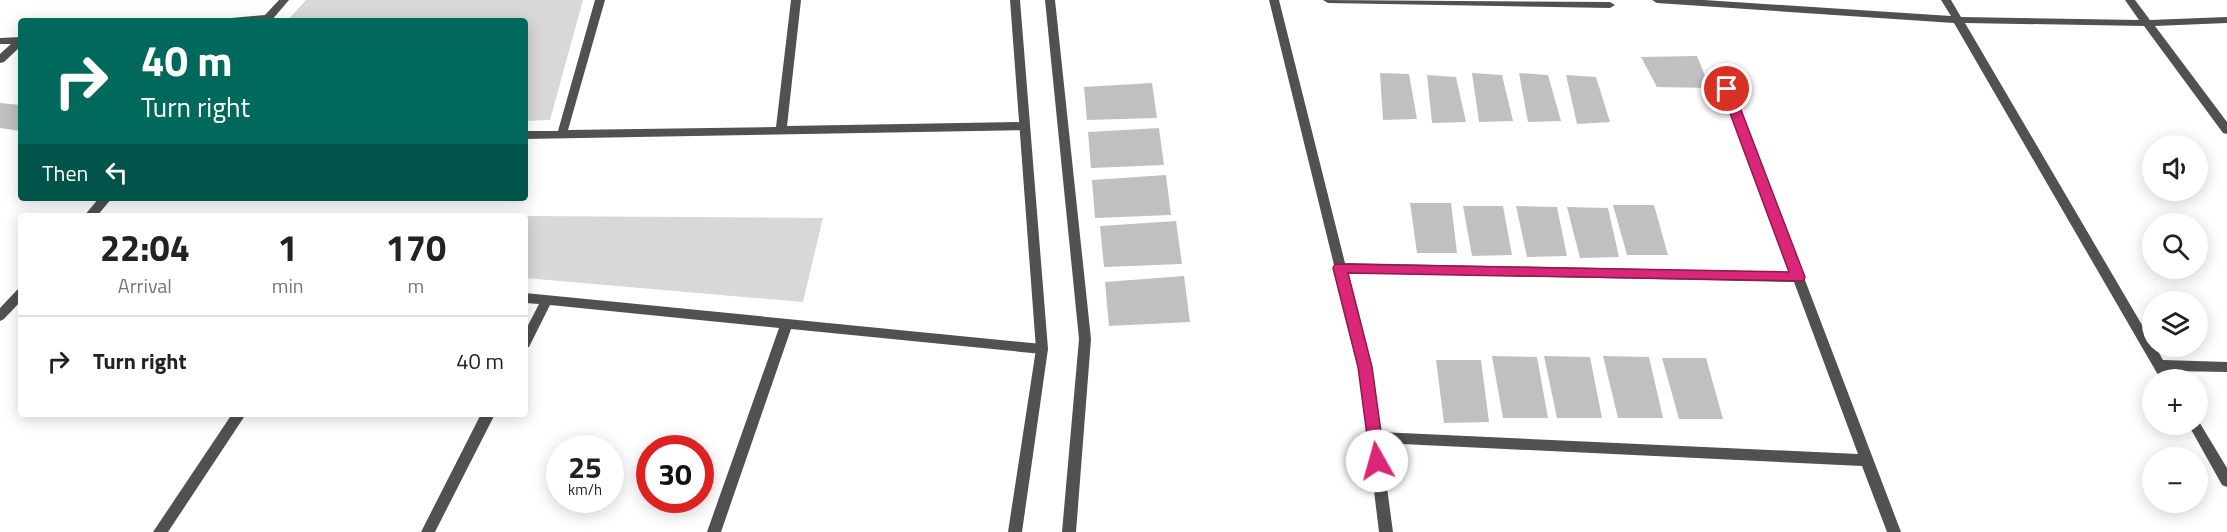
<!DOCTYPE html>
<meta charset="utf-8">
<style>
body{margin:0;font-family:"Titillium Web",sans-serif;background:#f2f2f2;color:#222;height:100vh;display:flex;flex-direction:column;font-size:22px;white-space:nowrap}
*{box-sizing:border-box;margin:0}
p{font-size:20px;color:#767676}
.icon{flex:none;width:33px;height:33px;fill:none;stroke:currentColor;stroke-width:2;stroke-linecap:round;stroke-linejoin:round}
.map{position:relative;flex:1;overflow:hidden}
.details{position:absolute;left:18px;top:213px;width:510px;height:204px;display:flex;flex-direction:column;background:#fff;border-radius:6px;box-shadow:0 3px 15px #0003}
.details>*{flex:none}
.guide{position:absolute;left:18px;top:18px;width:510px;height:183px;border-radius:6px;box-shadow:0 3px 15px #0003;background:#00695c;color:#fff;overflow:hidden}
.buttons{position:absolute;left:2142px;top:135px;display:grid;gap:12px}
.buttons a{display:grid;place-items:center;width:66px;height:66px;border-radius:50%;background:#fff;box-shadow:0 3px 15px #0003;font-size:30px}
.speed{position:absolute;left:546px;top:435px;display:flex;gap:12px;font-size:30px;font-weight:700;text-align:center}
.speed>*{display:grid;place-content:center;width:78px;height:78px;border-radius:50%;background:#fff;box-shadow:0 3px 15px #0003;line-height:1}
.speed small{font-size:15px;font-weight:400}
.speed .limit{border:9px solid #d22;background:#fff;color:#111}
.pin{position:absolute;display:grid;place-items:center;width:51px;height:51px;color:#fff;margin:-26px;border:3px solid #fff;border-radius:50%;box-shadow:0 2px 6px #0007}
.me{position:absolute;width:66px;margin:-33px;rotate:353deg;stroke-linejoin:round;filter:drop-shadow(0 0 4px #0008)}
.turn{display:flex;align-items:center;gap:21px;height:126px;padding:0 24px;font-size:27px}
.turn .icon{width:78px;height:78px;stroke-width:2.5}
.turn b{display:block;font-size:42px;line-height:51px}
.then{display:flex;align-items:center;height:57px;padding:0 24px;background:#0003;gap:12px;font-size:22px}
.eta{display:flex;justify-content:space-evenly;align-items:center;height:102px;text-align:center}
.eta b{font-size:36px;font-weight:700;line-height:42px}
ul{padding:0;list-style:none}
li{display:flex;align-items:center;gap:18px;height:90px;padding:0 24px;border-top:2px solid #e0e0e0}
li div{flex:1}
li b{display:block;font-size:22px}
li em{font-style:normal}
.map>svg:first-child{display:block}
.green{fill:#d8d8d8}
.building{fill:#c0c0c0}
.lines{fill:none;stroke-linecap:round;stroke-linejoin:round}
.minor{fill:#515151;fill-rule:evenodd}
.tertiary{fill:#515151;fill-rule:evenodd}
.route{fill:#db2777;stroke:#8e194d;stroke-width:1.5}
</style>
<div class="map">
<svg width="2227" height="532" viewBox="0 0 2227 532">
<rect width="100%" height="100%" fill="#fff"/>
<path class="green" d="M306 0H583L550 120 525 121V21H287Z
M525 216 823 218 803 302 525 278Z"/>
<path class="building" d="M1697 56 1710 88 1657 87 1641 57Z
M1380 73 1409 74 1417 119 1383 120Z
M1472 73 1502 75 1513 121 1479 122Z
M1519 73 1548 75 1561 121 1528 122Z
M1427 75 1456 77 1466 122 1432 123Z
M1566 75 1596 77 1610 122 1577 124Z
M1152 83 1157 118 1087 120 1084 87Z
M0 103 21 105V131L0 128Z
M1159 128 1164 165 1091 168 1088 132Z
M1166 175 1171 215 1095 218 1092 180Z
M1410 203H1451L1457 253H1417Z
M1613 205H1654L1668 255H1627Z
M1463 206H1503L1512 255 1472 256Z
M1516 206 1557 207 1567 256 1527 257Z
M1567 207 1608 208 1619 257 1580 258Z
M1176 221 1182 264 1104 267 1100 226Z
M1184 276 1190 322 1109 326 1105 282Z
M1492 356 1537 357 1548 418H1503Z
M1544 356 1590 357 1602 418H1557Z
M1603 356 1649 357 1663 418H1618Z
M1662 358H1706L1723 419H1679Z
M1436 360H1481L1489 422 1444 423Z"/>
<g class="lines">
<path class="minor" d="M279 0H289L271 21H226L231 18 265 15Z
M595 0H605L568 130 776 127 791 0H801L787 126 1025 122 1030 126 1025 130 525 139V131H558Z
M1269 0H1279L1345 263 1790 272 1722 89 1727 85 1731 86 1901 532H1887L1862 466 1381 443 1393 532H1379L1359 367ZM1348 273 1794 282 1858 454 1380 432 1371 367Z
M1323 0 1610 2 1615 5 1610 8 1328 3Z
M1652 0H1704L1951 16 1941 0H1951L1961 17 2139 20 2125 0H2135L2150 20 2227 17V23L2155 26 2227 122V134L2223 133 2144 26 1965 23 2152 342V346H2155L2163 360 2227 362V372L2169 371 2174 380H2161L1954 23 1657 3Z
M21 37V46L4 62 0 63V54L11 44H0V38Z
M99 198H112L97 216H84Z
M21 288V301L4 319 0 321V308L17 290Z
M525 293 1042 344 1046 345 1048 349 1046 353 1042 354 791 329 721 532H707L779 328 550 305 529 347 525 348V331L539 304 525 303Z
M232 414H246L168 532H153Z
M481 414H495L435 532H421Z
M2198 420 2227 468V487L2222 485 2188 424H2198Z"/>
<path class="tertiary" d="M1010 0H1020L1048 349 1022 532H1008L1036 349Z
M1045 0H1055L1091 339 1076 532H1062L1079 339Z"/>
</g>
<path class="route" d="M1727 85 1733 89 1805 277 1803 281 1348 273 1372 367 1385 461 1377 468 1371 466 1358 367 1333 268 1335 264 1789 272 1721 89Z"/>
</svg>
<div class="buttons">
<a><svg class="icon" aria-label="sound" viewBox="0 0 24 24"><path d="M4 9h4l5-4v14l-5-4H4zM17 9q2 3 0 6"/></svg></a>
<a><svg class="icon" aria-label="search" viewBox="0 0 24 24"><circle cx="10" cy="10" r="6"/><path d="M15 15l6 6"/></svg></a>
<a><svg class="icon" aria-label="layers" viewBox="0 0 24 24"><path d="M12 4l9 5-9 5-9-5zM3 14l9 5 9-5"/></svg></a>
<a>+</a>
<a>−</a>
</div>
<div class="speed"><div>25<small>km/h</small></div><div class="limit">30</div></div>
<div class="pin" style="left:1727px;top:89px;background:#d93025"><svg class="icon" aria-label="arrive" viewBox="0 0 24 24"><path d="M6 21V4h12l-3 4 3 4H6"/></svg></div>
<svg class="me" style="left:1377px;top:461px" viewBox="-20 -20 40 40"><circle r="19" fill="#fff"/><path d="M0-13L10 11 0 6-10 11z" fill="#db2777"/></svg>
<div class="guide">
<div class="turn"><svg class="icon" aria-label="right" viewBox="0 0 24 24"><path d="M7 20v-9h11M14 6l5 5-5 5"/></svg><div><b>40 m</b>Turn right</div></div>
<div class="then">Then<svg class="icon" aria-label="left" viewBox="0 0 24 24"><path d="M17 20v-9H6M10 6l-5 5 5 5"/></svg></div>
</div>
<section class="details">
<div class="eta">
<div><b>22:04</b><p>Arrival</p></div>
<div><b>1</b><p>min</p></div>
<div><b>170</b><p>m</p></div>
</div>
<ul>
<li><svg class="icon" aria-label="right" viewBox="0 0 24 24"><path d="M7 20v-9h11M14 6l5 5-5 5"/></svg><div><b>Turn right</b></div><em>40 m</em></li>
</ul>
</section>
</div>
